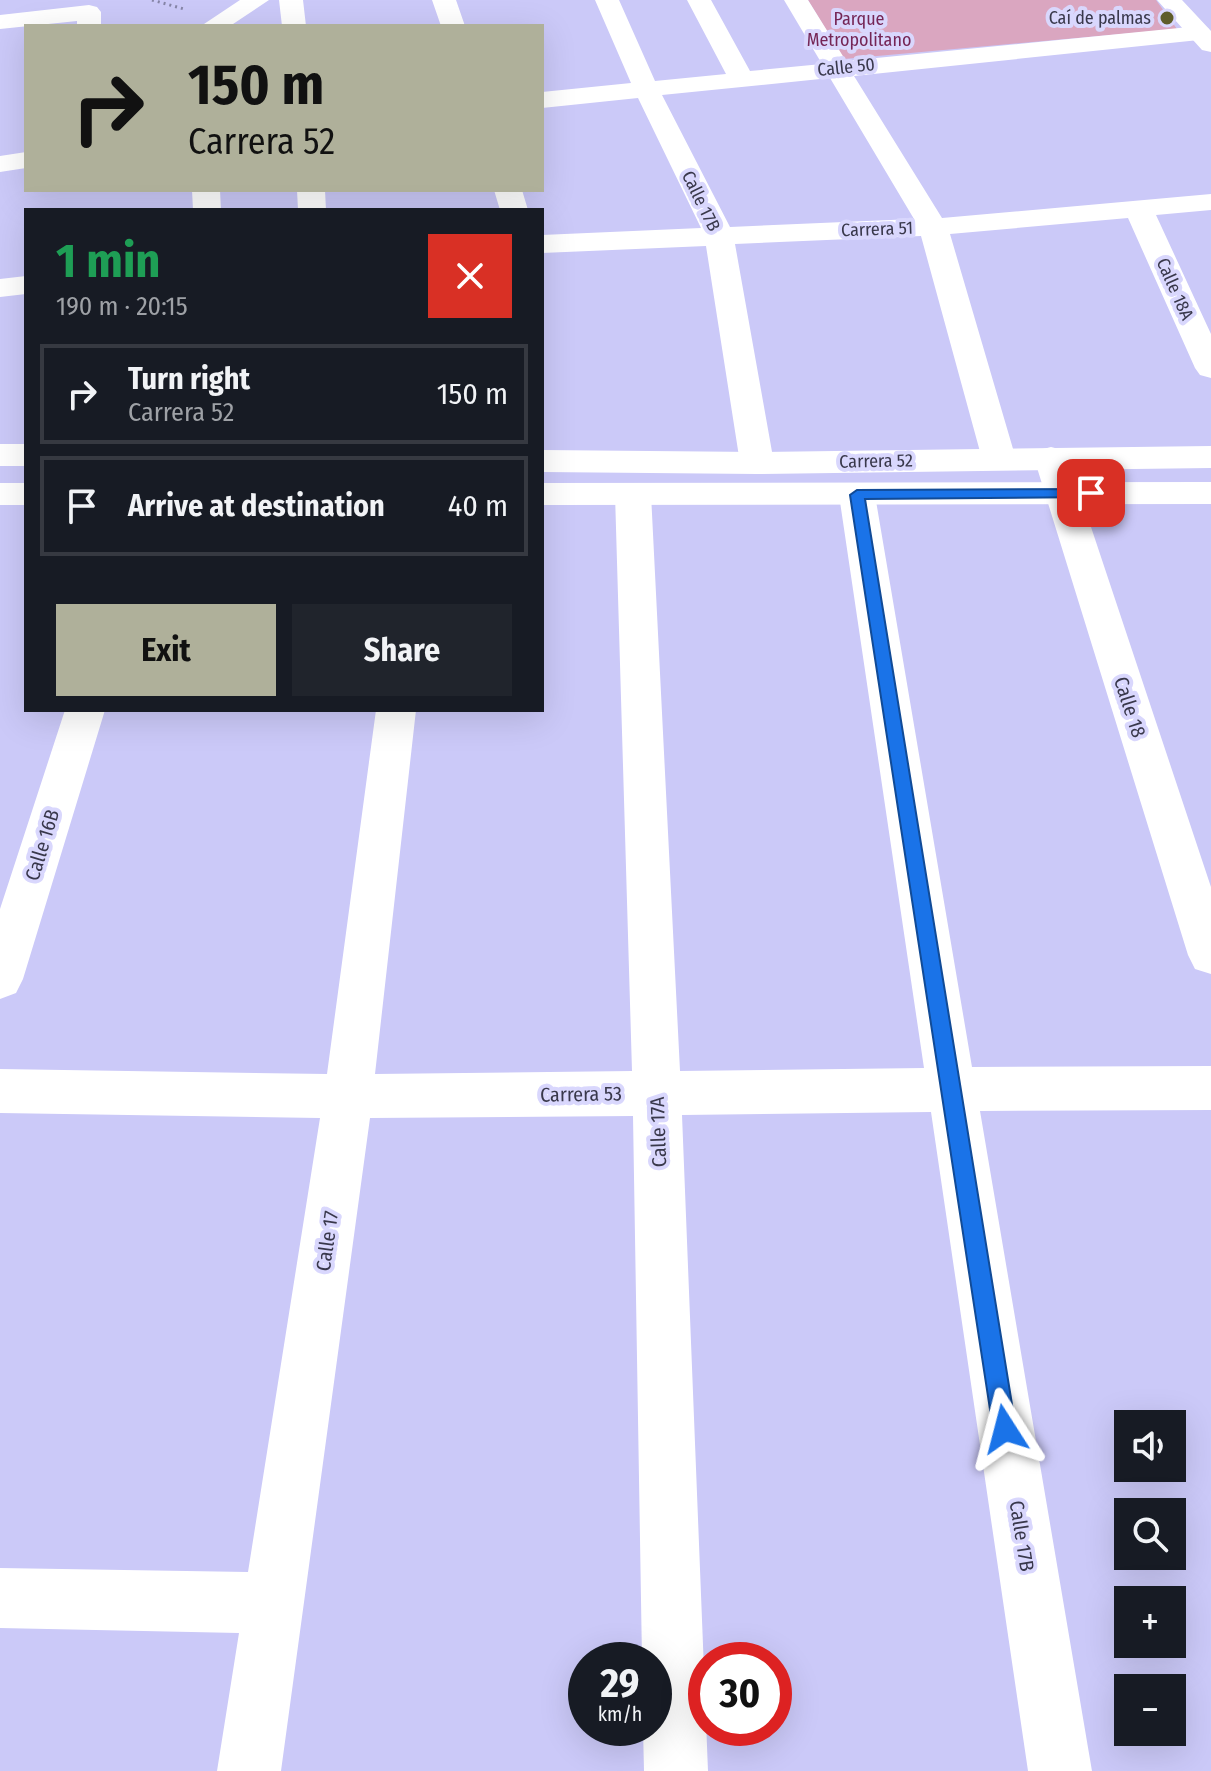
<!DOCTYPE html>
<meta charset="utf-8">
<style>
body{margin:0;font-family:"Fira Sans Condensed",sans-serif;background:#20242c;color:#f1f3f6;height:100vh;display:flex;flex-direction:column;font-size:30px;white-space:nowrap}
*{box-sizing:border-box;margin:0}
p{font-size:26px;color:#9ea1a6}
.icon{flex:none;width:44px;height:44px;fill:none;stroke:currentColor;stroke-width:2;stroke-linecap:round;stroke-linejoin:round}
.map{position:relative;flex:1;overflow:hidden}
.side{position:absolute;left:24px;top:208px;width:520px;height:504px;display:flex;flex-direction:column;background:#171b24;border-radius:0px;box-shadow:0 8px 32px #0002}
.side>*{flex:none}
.hud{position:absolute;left:24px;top:24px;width:520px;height:168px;border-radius:0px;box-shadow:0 8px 32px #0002;background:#afb09a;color:#111;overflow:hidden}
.tools{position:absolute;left:1114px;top:1410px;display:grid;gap:16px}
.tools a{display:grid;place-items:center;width:72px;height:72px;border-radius:0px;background:#171b24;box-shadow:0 8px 32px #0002;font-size:40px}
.speed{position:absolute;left:568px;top:1642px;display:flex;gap:16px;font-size:40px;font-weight:700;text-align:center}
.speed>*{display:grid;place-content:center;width:104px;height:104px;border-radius:50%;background:#171b24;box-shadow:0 8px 32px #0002;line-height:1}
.speed small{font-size:20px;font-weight:400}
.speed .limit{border:12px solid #d22;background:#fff;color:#111}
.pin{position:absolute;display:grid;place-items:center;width:68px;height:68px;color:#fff;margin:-34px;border-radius:16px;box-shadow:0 4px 12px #0006}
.me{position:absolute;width:88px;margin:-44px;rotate:351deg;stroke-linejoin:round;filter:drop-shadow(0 0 6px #0008)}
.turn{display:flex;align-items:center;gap:28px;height:168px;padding:0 32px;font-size:36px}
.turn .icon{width:104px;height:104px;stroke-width:2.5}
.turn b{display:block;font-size:56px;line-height:68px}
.round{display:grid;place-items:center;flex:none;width:84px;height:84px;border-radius:0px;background:#20242c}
.head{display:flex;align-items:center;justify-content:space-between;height:136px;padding:0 32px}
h1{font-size:48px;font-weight:700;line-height:60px;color:#1e9e55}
.cta{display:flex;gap:16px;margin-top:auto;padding:16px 32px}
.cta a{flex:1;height:92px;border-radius:0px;background:#afb09a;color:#111;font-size:32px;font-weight:700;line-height:92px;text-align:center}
.cta a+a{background:#20242c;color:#f1f3f6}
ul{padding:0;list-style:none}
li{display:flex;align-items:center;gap:24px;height:100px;margin:0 16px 12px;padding:0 16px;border:4px solid #363941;border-radius:0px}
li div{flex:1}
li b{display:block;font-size:30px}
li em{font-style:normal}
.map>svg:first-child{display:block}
.green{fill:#daa6c0}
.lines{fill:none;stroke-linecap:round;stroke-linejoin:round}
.path{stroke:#8685a7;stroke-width:3;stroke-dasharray:2 4;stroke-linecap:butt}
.street{fill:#fff;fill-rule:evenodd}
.secondary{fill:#fff;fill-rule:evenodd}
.route{fill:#1a73e8;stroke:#114b97;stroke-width:2}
.poi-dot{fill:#5f5d2a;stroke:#d9d7fd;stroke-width:3}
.labels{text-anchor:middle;stroke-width:8;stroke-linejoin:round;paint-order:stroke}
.far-poi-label{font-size:18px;fill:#39384b;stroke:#d9d7fd;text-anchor:end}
.far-park-label{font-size:18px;fill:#752656;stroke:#d9d7fd}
.far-street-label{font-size:18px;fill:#39384b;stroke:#d9d7fd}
.street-label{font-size:20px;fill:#39384b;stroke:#d9d7fd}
</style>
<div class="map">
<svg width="1211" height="1771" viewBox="0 0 1211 1771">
<rect width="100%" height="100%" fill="#cbc9f8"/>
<path class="green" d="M808 0H1156L1177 29 844 59Z"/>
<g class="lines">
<path class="path" d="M152 0 184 9"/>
<path class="street" d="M240 0H269L230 26H201Z
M279 0H303L306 26H282Z
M432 0H456L465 26H441Z
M595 0H619L655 81 726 74 687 0H711L750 71 822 64 784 0H808L846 61 1199 26 1208 28 1211 33 1208 38 1199 40 854 76 942 218 1211 194V210L1156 215 1211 334V378L1200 375 1195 368 1128 218 950 234 1016 459 1011 467 999 470 987 467 982 459 921 236 735 244 774 463 769 471 757 474 745 471 740 463 706 246 542 253V235L701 228 638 98 542 108V92L631 83ZM830 78 914 219 730 227 662 95Z
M89 5 97 7 101 12V26H77V21L0 29V15Z
M26 152V168L0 172V156Z
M192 190H220L221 210H193Z
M297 190H325L326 210H298Z
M494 190H522L528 210H500Z
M26 276V294L0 297V279Z
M1051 447 1063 450 1068 458 1211 887V974L1195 969 1188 955 1034 458 1039 450Z
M633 483 645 486 651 494 680 1071 924 1068 839 495 845 487 857 484 869 487 875 495 972 1067 1211 1066V1110L980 1111 1092 1771H1028L931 1112 682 1115 708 1771H644L643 1728H654V1660H642L633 1116 370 1118 281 1771H217L239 1633 0 1628V1568L248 1572 320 1118 0 1113V1069L327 1074 376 710H416L375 1074 632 1071 615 494 621 486Z
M65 710H105L23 979 16 993 0 999V909Z"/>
<path class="secondary" d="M1157 0H1182L1211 31V52L1202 50Z
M0 444H26V466H0Z
M1211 446V468L757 474 542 472V450L757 452Z
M1211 482V504L542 505V483Z
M0 483H26V505H0Z"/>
</g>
<path class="route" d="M1091 489 1096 490V497L865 499 1016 1429 1013 1437 1005 1441 997 1437 993 1429 850 495 857 490Z"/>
<circle class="poi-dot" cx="1167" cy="18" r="8"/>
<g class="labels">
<g class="far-poi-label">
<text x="1151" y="24">Caí de palmas</text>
</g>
<g class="far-park-label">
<text x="859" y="25">Parque<tspan x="859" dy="21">Metropolitano</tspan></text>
</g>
<g class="far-street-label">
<text transform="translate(846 67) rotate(-6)" y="6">Calle 50</text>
<text transform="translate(701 201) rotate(64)" y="6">Calle 17B</text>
<text transform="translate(877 229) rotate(-2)" y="6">Carrera 51</text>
<text transform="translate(1175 289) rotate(66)" y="6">Calle 18A</text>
<text transform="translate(876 461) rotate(-1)" y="6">Carrera 52</text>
</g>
<g class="street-label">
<text transform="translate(1130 707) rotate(72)" y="7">Calle 18</text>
<text transform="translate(42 845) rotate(-73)" y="7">Calle 16B</text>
<text transform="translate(581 1094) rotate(-1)" y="7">Carrera 53</text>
<text transform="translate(658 1132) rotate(-92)" y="7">Calle 17A</text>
<text transform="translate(327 1241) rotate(-82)" y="7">Calle 17</text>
<text transform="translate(1022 1536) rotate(81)" y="7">Calle 17B</text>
</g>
</g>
</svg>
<div class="tools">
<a><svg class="icon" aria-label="sound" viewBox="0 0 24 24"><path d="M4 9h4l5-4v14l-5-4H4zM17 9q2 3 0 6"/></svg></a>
<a><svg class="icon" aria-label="search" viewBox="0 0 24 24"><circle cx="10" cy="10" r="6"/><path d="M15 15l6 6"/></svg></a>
<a>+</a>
<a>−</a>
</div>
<div class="speed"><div>29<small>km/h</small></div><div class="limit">30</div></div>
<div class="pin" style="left:1091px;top:493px;background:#d93025"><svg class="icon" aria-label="arrive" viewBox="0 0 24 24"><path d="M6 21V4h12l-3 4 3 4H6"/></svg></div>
<svg class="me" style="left:1005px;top:1429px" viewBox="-20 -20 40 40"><path d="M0-17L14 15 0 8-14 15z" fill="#1a73e8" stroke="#fff" stroke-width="4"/></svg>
<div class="hud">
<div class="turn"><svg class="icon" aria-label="right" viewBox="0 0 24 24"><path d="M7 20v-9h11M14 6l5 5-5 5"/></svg><div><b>150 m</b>Carrera 52</div></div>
</div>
<section class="side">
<div class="head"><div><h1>1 min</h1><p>190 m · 20:15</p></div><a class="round" style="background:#d93025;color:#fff"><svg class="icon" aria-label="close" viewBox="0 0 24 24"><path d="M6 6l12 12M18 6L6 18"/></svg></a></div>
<ul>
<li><svg class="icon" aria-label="right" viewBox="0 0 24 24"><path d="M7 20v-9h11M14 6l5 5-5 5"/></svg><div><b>Turn right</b><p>Carrera 52</p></div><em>150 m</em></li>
<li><svg class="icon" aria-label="arrive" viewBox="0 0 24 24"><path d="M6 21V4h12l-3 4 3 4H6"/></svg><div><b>Arrive at destination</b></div><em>40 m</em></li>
</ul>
<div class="cta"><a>Exit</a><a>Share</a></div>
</section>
</div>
